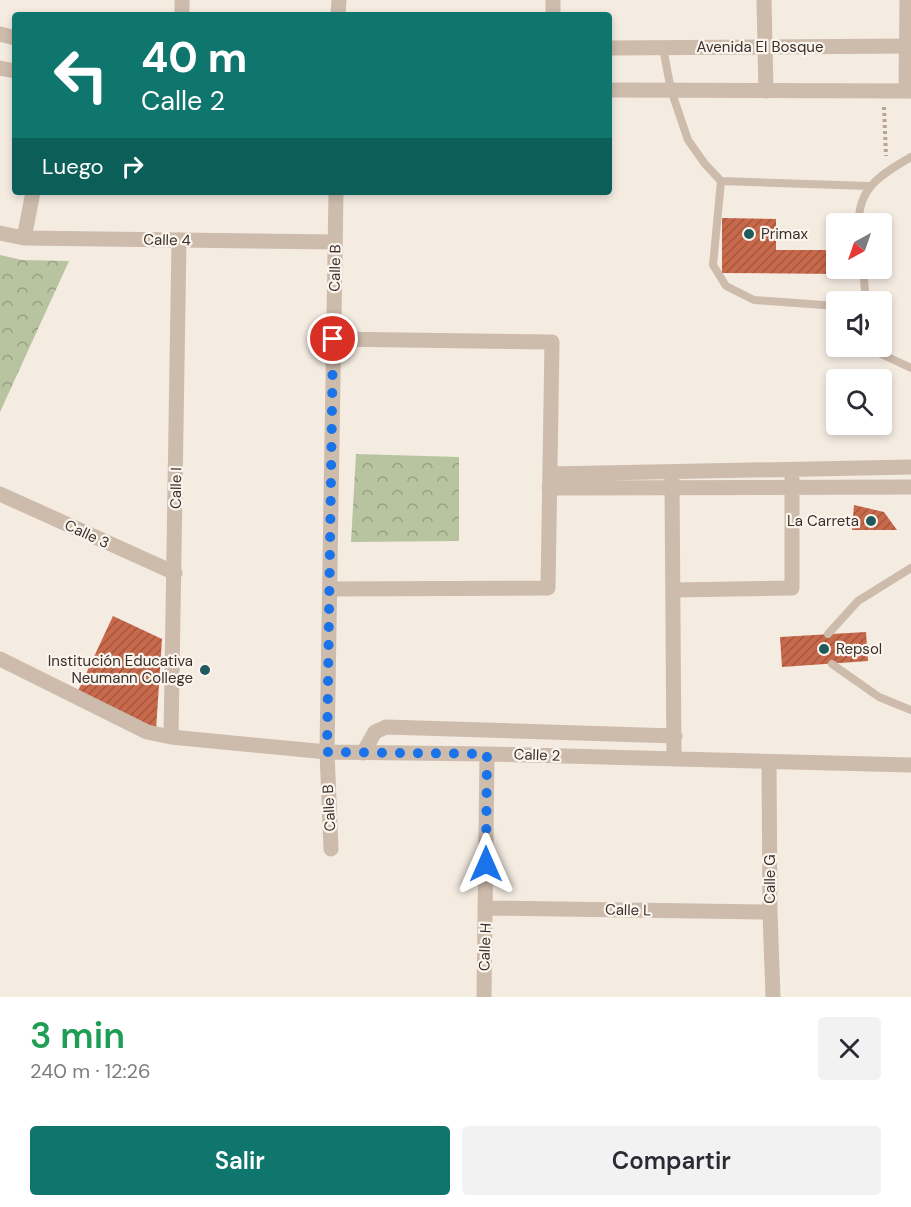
<!DOCTYPE html>
<html lang="es">
<meta charset="utf-8">
<style>
body{margin:0;font-family:"DM Sans",sans-serif;background:#f2f2f3;color:#2b2b33;height:100vh;display:flex;flex-direction:column;font-size:22px;white-space:nowrap}
*{box-sizing:border-box;margin:0}
p{font-size:20px;color:#7c7c81}
.icon{flex:none;width:33px;height:33px;fill:none;stroke:currentColor;stroke-width:2;stroke-linecap:round;stroke-linejoin:round}
.map{position:relative;height:997px;overflow:hidden}
.sheet{display:flex;flex-direction:column;background:#fff;flex:1}
.sheet>*{flex:none}
.banner{position:absolute;left:12px;top:12px;width:600px;height:183px;border-radius:6px;box-shadow:0 3px 9px #0003;background:#0f766e;color:#fff;overflow:hidden}
.needle{width:39px;rotate:220deg}
.fabs{position:absolute;left:826px;top:213px;display:grid;gap:12px}
.fabs a{display:grid;place-items:center;width:66px;height:66px;border-radius:6px;background:#fff;box-shadow:0 3px 9px #0003;font-size:30px}
.pin{position:absolute;display:grid;place-items:center;width:51px;height:51px;color:#fff;margin:-26px;border:3px solid #fff;border-radius:50%;box-shadow:0 2px 6px #0007}
.me{position:absolute;width:66px;margin:-33px;rotate:0deg;stroke-linejoin:round;filter:drop-shadow(0 0 4px #0008)}
.turn{display:flex;align-items:center;gap:21px;height:126px;padding:0 30px;font-size:27px}
.turn .icon{width:78px;height:78px;stroke-width:2.5}
.turn b{display:block;font-size:42px;line-height:51px}
.then{display:flex;align-items:center;height:57px;padding:0 30px;background:#0003;gap:12px;font-size:22px}
.round{display:grid;place-items:center;flex:none;width:63px;height:63px;border-radius:6px;background:#f2f2f3}
.overview{display:flex;align-items:center;justify-content:space-between;height:102px;padding:0 30px}
h1{font-size:36px;font-weight:600;line-height:45px;color:#1e9e55}
.button{display:flex;gap:12px;margin-top:auto;padding:12px 30px}
.button a{flex:1;height:69px;border-radius:6px;background:#0f766e;color:#fff;font-size:24px;font-weight:600;line-height:69px;text-align:center}
.button a+a{background:#f2f2f3;color:#2b2b33}
.map>svg:first-child{display:block}
.forest{fill:url(#forest-crowns)}
.building{fill:url(#building-hatch)}
.lines{fill:none;stroke-linecap:round;stroke-linejoin:round}
.path{stroke:#b9a596;stroke-width:4;stroke-dasharray:3 3;stroke-linecap:butt}
.service{stroke:#cdbbac;stroke-width:8}
.minor{stroke:#cdbbac;stroke-width:15}
.tertiary{stroke:#cdbbac;stroke-width:15}
.route{stroke:#1a73e8;stroke-width:10;stroke-dasharray:0 18}
.poi-dot{fill:#1f5a5e;stroke:#fbf5ee;stroke-width:2}
.labels{text-anchor:middle;stroke-width:4.5;stroke-linejoin:round;paint-order:stroke}
.street-label{font-size:15px;fill:#3b302b;stroke:#fbf5ee}
.poi-label{font-size:15px;fill:#3b302b;stroke:#fbf5ee;text-anchor:start}
</style>
<div class="map">
<svg width="911" height="997" viewBox="0 0 911 997">
<defs>
<pattern id="forest-crowns" width="20" height="18" patternUnits="userSpaceOnUse" patternTransform="scale(1.5)"><rect width="20" height="18" fill="#b8c4a0"/><path d="M2 6a3 3 0 1 1 6 0M12 15a3 3 0 1 1 6 0" fill="none" stroke="#97a083"/></pattern>
<pattern id="building-hatch" width="6" height="6" patternUnits="userSpaceOnUse" patternTransform="scale(1.5)"><rect width="6" height="6" fill="#c8694b"/><path d="M-1 1l2-2M0 6l6-6M5 7l2-2" fill="none" stroke="#a4573f"/></pattern>
</defs>
<rect width="100%" height="100%" fill="#f4ebe1"/>
<path class="forest" d="M0 255 22 260 69 261 0 412Z
M356 454 459 457V541L351 542Z"/>
<path class="building" d="M722 218 776 219V250H837V268H839V274L722 273Z
M854 505 884 512 897 530H852Z
M113 616 162 639 156 730 77 693Z
M866 632 868 661 782 667 780 637Z"/>
<g class="lines">
<path class="path" d="M884 107 886 156"/>
<path class="service" d="M663 48 671 90 688 140 705 164 721 181 869 186
M721 181 713 265 726 286 754 300 837 306
M859 224C857 187 884 173 911 157
M863 268 866 302
M872 346 879 353 911 368
M828 634 858 601 911 568
M832 664 879 697 911 710"/>
<path class="minor" d="M182 0V15
M553 0V15
M764 0 766 91
M338 15 339 0
M906 91 907 0
M0 233 24 238 335 242
M24 238 33 192
M550 474 911 467
M672 480 674 759
M549 488 911 487
M0 494 175 573
M331 589 548 588 552 342 333 339
M674 590 792 588V479
M0 659 147 732 171 737 327 752 487 754 911 765
M171 737 179 240
M363 753 375 732 386 727 675 736
M769 762 770 912 773 997
M331 849 327 752 336 192
M486 908 770 912
M484 997 487 754"/>
<path class="tertiary" d="M0 34 15 38
M609 48 911 46
M0 68 15 71
M609 90 911 91"/>
</g>
<g class="lines">
<path class="route" d="M333 339 327 752 487 754 486 864"/>
</g>
<g class="poi-dot">
<circle cx="749" cy="234" r="6"/>
<circle cx="871" cy="521" r="6"/>
<circle cx="824" cy="649" r="6"/>
<circle cx="205" cy="670" r="6"/>
</g>
<g class="labels">
<g class="street-label">
<text x="760" y="52">Avenida El Bosque</text>
<text transform="translate(167 240) rotate(1)" y="5">Calle 4</text>
<text transform="translate(335 268) rotate(-89)" y="5">Calle B</text>
<text transform="translate(176 488) rotate(-89)" y="5">Calle I</text>
<text transform="translate(87 534) rotate(25)" y="5">Calle 3</text>
<text transform="translate(537 755) rotate(2)" y="5">Calle 2</text>
<text transform="translate(329 808) rotate(-93)" y="5">Calle B</text>
<text transform="translate(770 879) rotate(-90)" y="5">Calle G</text>
<text transform="translate(628 910) rotate(1)" y="5">Calle L</text>
<text transform="translate(485 947) rotate(-88)" y="5">Calle H</text>
</g>
<g class="poi-label">
<text x="761" y="239">Primax</text>
<text x="859" y="526" text-anchor="end">La Carreta</text>
<text x="836" y="654">Repsol</text>
<text x="193" y="666" text-anchor="end">Institución Educativa<tspan x="193" dy="17">Neumann College</tspan></text>
</g>
</g>
</svg>
<div class="fabs">
<a><svg class="needle" viewBox="-14 -14 28 28"><path d="M0-13l5 13h-10z" fill="#e53935"/><path d="M0 13l5-13h-10z" fill="#7c7c81"/></svg></a>
<a><svg class="icon" aria-label="sound" viewBox="0 0 24 24"><path d="M4 9h4l5-4v14l-5-4H4zM17 9q2 3 0 6"/></svg></a>
<a><svg class="icon" aria-label="search" viewBox="0 0 24 24"><circle cx="10" cy="10" r="6"/><path d="M15 15l6 6"/></svg></a>
</div>
<div class="pin" style="left:333px;top:339px;background:#d93025"><svg class="icon" aria-label="arrive" viewBox="0 0 24 24"><path d="M6 21V4h12l-3 4 3 4H6"/></svg></div>
<svg class="me" style="left:486px;top:864px" viewBox="-20 -20 40 40"><path d="M0-17L14 15 0 8-14 15z" fill="#1a73e8" stroke="#fff" stroke-width="4"/></svg>
<div class="banner">
<div class="turn"><svg class="icon" aria-label="left" viewBox="0 0 24 24"><path d="M17 20v-9H6M10 6l-5 5 5 5"/></svg><div><b>40 m</b>Calle 2</div></div>
<div class="then">Luego<svg class="icon" aria-label="right" viewBox="0 0 24 24"><path d="M7 20v-9h11M14 6l5 5-5 5"/></svg></div>
</div>
</div>
<section class="sheet">
<div class="overview"><div><h1>3 min</h1><p>240 m · 12:26</p></div><a class="round"><svg class="icon" aria-label="close" viewBox="0 0 24 24"><path d="M6 6l12 12M18 6L6 18"/></svg></a></div>
<div class="button"><a>Salir</a><a>Compartir</a></div>
</section>
